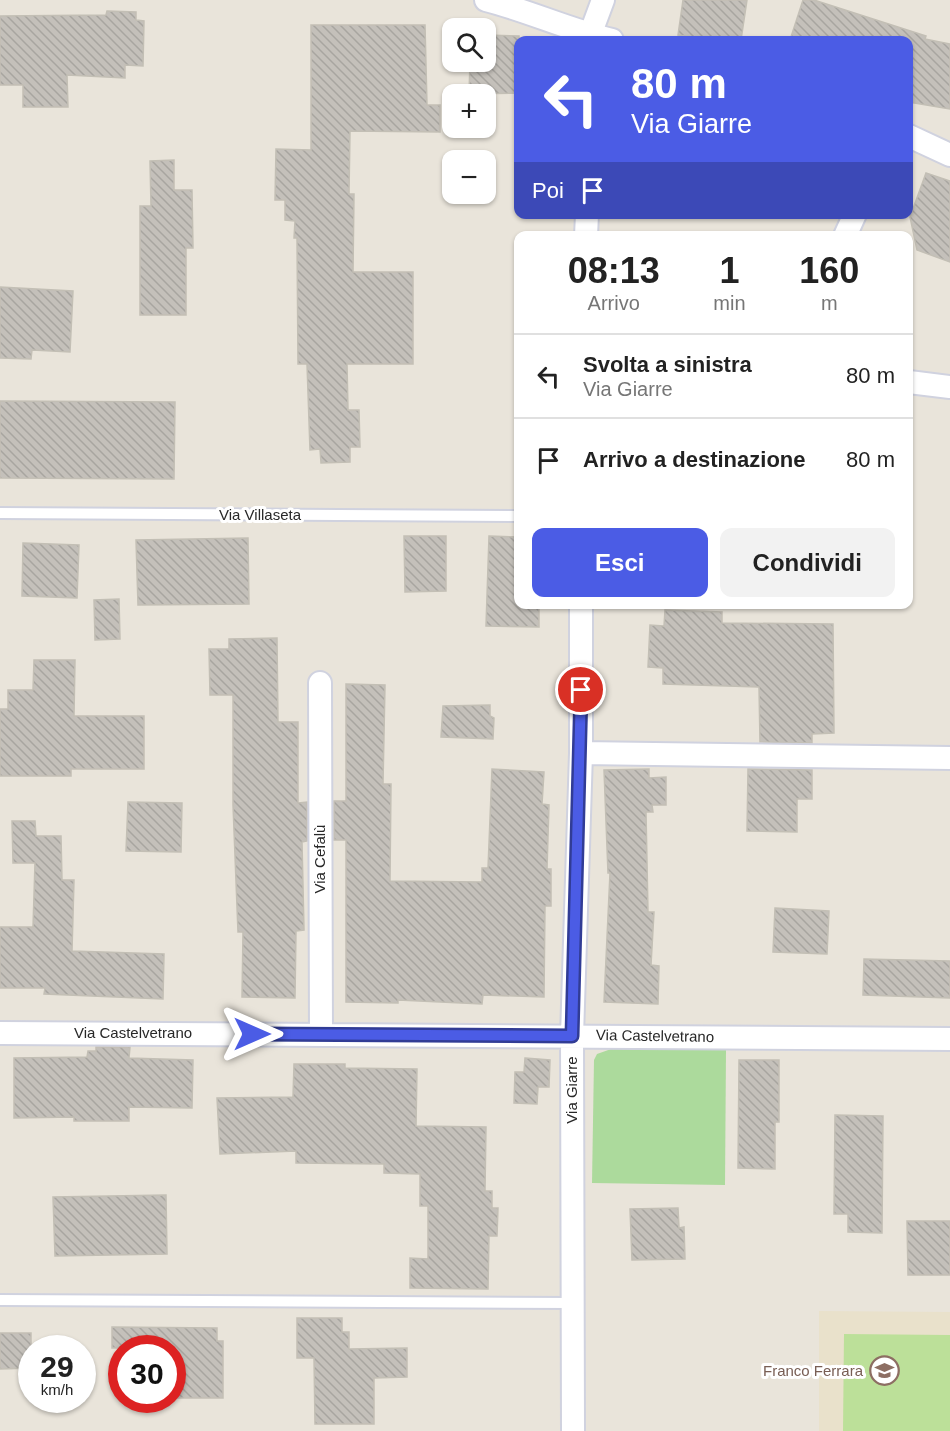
<!DOCTYPE html>
<html lang="it">
<meta charset="utf-8">
<style>
body{margin:0;font-family:Arial,sans-serif;background:#f2f2f2;color:#222;height:100vh;display:flex;flex-direction:column;font-size:22px;white-space:nowrap}
*{box-sizing:border-box;margin:0}
p{font-size:20px;color:#767676}
.icon{flex:none;width:33px;height:33px;fill:none;stroke:currentColor;stroke-width:2;stroke-linecap:round;stroke-linejoin:round}
.map{position:relative;flex:1;overflow:hidden}
.sheet{position:absolute;left:514px;top:231px;width:399px;height:378px;display:flex;flex-direction:column;background:#fff;border-radius:12px;box-shadow:0 2px 4px #0004}
.sheet>*{flex:none}
.top-card{position:absolute;left:514px;top:36px;width:399px;height:183px;border-radius:12px;box-shadow:0 2px 4px #0004;background:#4b5ce5;color:#fff;overflow:hidden}
.tools{position:absolute;left:442px;top:18px;display:grid;gap:12px}
.tools a{display:grid;place-items:center;width:54px;height:54px;border-radius:12px;background:#fff;box-shadow:0 2px 4px #0004;font-size:30px}
.speed{position:absolute;left:18px;top:1335px;display:flex;gap:12px;font-size:30px;font-weight:700;text-align:center}
.speed>*{display:grid;place-content:center;width:78px;height:78px;border-radius:50%;background:#fff;box-shadow:0 2px 4px #0004;line-height:1}
.speed small{font-size:15px;font-weight:400}
.speed .limit{border:9px solid #d22;background:#fff;color:#111}
.pin{position:absolute;display:grid;place-items:center;width:51px;height:51px;color:#fff;margin:-26px;border:3px solid #fff;border-radius:50%;box-shadow:0 2px 6px #0007}
.me{position:absolute;width:66px;margin:-33px;rotate:90deg;stroke-linejoin:round;filter:drop-shadow(0 0 4px #0008)}
.turn{display:flex;align-items:center;gap:21px;height:126px;padding:0 18px;font-size:27px}
.turn .icon{width:78px;height:78px;stroke-width:2.5}
.turn b{display:block;font-size:42px;line-height:51px}
.then{display:flex;align-items:center;height:57px;padding:0 18px;background:#0003;gap:12px;font-size:22px}
.eta{display:flex;justify-content:space-evenly;align-items:center;height:102px;text-align:center}
.eta b{font-size:36px;font-weight:600;line-height:42px}
.button{display:flex;gap:12px;margin-top:auto;padding:12px 18px}
.button a{flex:1;height:69px;border-radius:12px;background:#4b5ce5;color:#fff;font-size:24px;font-weight:600;line-height:69px;text-align:center}
.button a+a{background:#f2f2f2;color:#222}
ul{padding:0;list-style:none}
li{display:flex;align-items:center;gap:18px;height:84px;padding:0 18px;border-top:2px solid #e0e0e0}
li div{flex:1}
li b{display:block;font-size:22px}
li em{font-style:normal}
.map>svg:first-child{display:block}
.education{fill:#e9e1cb}
.grass{fill:#acda9c}
.pitch{fill:#bce099}
.building{fill:url(#building-back-hatch);stroke:#c3bfb5;stroke-width:1.5}
.lines{fill:none;stroke-linecap:round;stroke-linejoin:round}
.lane-casing{stroke:#d0d2df;stroke-width:14}
.street-casing{stroke:#d0d2df;stroke-width:26}
.lane{stroke:#fff;stroke-width:10}
.street{stroke:#fff;stroke-width:22}
.route-casing{stroke:#313c95;stroke-width:15}
.route{stroke:#4b5ce5;stroke-width:10}
.labels{text-anchor:middle;stroke-width:6;stroke-linejoin:round;paint-order:stroke}
.street-label{font-size:15px;fill:#282828;stroke:#fff}
.education-label{font-size:15px;fill:#785e54;stroke:#fff;text-anchor:end}
</style>
<div class="map">
<svg width="950" height="1431" viewBox="0 0 950 1431">
<defs>
<pattern id="building-back-hatch" width="6" height="6" patternUnits="userSpaceOnUse" patternTransform="scale(1.5)"><rect width="6" height="6" fill="#c4c0ba"/><path d="M-1 5l2 2M0 0l6 6M5-1l2 2" fill="none" stroke="#a8a5a0"/></pattern>
</defs>
<rect width="100%" height="100%" fill="#e9e4da"/>
<path class="education" d="M819 1311 950 1312V1431H819Z"/>
<path class="grass" d="M614 1048 726 1050 725 1185 592 1183 594 1060 597 1054Z"/>
<path class="pitch" d="M844 1334 950 1335V1431H843Z"/>
<path class="building" d="M683 0H747L741 40H713L678 35Z
M803 0H814L926 36 925 39 950 44V109L909 102V40H790Z
M107 11 136 12V20L144 21 143 66 125 65V78L67 75 68 107H23V85H0V16L106 15Z
M311 25H425L427 105H440V132L350 131 349 194H354L353 272H413V364H347L348 410H359L360 447H350V462L321 463 320 449 310 450 307 364H298L297 238H294L295 221 285 220V200H275L276 149 311 150Z
M486 35 519 36V93L469 94 470 62H486Z
M174 160V190H192L193 248H186V315H140V206H151L150 161Z
M926 173 950 181V262L917 250 910 217Z
M0 287 73 291 70 352 32 350 31 359 0 358Z
M0 401 175 402 174 479 0 478Z
M404 536H446V591L405 592Z
M489 536 519 537V604H539V627L486 626Z
M248 538 249 604 138 605 136 540Z
M23 543 79 545 77 598 22 596Z
M119 599 120 639 95 640 94 600Z
M665 610 722 612V623L833 624 834 733 812 734V743L760 742 759 687 663 684V668L648 667 650 625 664 626Z
M277 638 278 722H298V803L307 802V841L302 842 304 930 296 931 295 998 242 997 243 932H238L233 805V695H210L209 649H229V639Z
M34 660H75L74 716H144V769H71V776H0V709H8V690H33Z
M346 684 385 685 383 784H391L390 881 482 882V868H488L492 769 544 772 542 804 549 805 547 869H551V906H545L544 997 483 995 482 1004 398 1000V1003L346 1002V840H334V801H346Z
M490 705V716L494 718 493 739 441 737 443 706Z
M649 769V778L666 777V805H652L653 812H646L648 912H654L651 965 659 966 658 1004 604 1002 610 873H608L604 770Z
M748 769 812 770V799H797V832L747 831Z
M128 802 182 803 181 852 126 851Z
M12 821H35L36 836H61L62 880H74L72 951 164 954 163 999 44 994 45 988H0V927H33L35 863H13Z
M775 908 829 911 827 954 773 952Z
M864 959 950 961V998L863 995Z
M96 1047H130L129 1058 193 1060 192 1108 129 1107V1121H74V1117L14 1118V1058L87 1057 88 1051H96Z
M525 1058 550 1060 549 1087H538L537 1104 514 1103 515 1072H524Z
M739 1060H779V1122H775V1169L738 1168Z
M294 1064H345V1068L417 1069 416 1126 486 1127 485 1191H492V1208H498L497 1236H489L488 1289 410 1288V1258L428 1259V1206H420V1174L384 1173V1164L296 1163V1151L220 1154 217 1098 293 1097Z
M835 1115 883 1116 882 1233 848 1232V1214H834Z
M166 1195 167 1254 55 1256 53 1197Z
M678 1208 679 1228 684 1227 685 1259 632 1260 630 1209Z
M907 1221H950V1275H908Z
M297 1318H342V1332H349V1349L407 1348V1377L374 1378V1424H315L314 1358H297Z
M112 1327 217 1328V1341H223V1398H172V1348H112Z
M0 1333H31V1368L0 1369Z"/>
<g class="lines">
<defs>
<path id="lane" d="M0 513 519 516
M0 1300 573 1303"/>
<path id="street" d="M486 0C529 11 569 30 612 40
M590 40V35L603 0
M909 136 950 155
M586 236 587 214
M845 236 855 214
M909 382 950 387
M320 683 321 1034
M581 753 950 758
M0 1033 950 1039
M573 1431 572 1036 581 753V604"/>
</defs>
<use href="#lane" class="lane-casing"/>
<use href="#street" class="street-casing"/>
<use href="#lane" class="lane"/>
<use href="#street" class="street"/>
</g>
<g class="lines">
<defs>
<path id="route" d="M252 1034 572 1036 581 690"/>
</defs>
<use href="#route" class="route-casing"/>
<use href="#route" class="route"/>
</g>
<defs>
<symbol id="school-ring" viewBox="-11 -11 22 22"><circle r="9.5" fill="#fff" stroke="#8d6e63" stroke-width="1.5"/><path d="M0-5L7-2L0 1L-7-2ZM-4 1L0 2.5L4 1V4Q0 6-4 4Z" fill="#8d6e63"/></symbol>
</defs>
<g fill-rule="evenodd">
<use href="#school-ring" x="868" y="1354" width="33" height="33"/>
</g>
<g class="labels">
<g class="street-label">
<text x="260" y="520">Via Villaseta</text>
<text transform="translate(320 859) rotate(-90)" y="5">Via Cefalù</text>
<text x="133" y="1038">Via Castelvetrano</text>
<text transform="translate(655 1036) rotate(1)" y="5">Via Castelvetrano</text>
<text transform="translate(572 1090) rotate(-90)" y="5">Via Giarre</text>
</g>
<g class="education-label">
<text x="863" y="1376">Franco Ferrara</text>
</g>
</g>
</svg>
<div class="tools">
<a><svg class="icon" aria-label="search" viewBox="0 0 24 24"><circle cx="10" cy="10" r="6"/><path d="M15 15l6 6"/></svg></a>
<a>+</a>
<a>−</a>
</div>
<div class="speed"><div>29<small>km/h</small></div><div class="limit">30</div></div>
<div class="pin" style="left:581px;top:690px;background:#d93025"><svg class="icon" aria-label="arrive" viewBox="0 0 24 24"><path d="M6 21V4h12l-3 4 3 4H6"/></svg></div>
<svg class="me" style="left:252px;top:1034px" viewBox="-20 -20 40 40"><path d="M0-17L14 15 0 8-14 15z" fill="#4b5ce5" stroke="#fff" stroke-width="4"/></svg>
<div class="top-card">
<div class="turn"><svg class="icon" aria-label="left" viewBox="0 0 24 24"><path d="M17 20v-9H6M10 6l-5 5 5 5"/></svg><div><b>80 m</b>Via Giarre</div></div>
<div class="then">Poi<svg class="icon" aria-label="arrive" viewBox="0 0 24 24"><path d="M6 21V4h12l-3 4 3 4H6"/></svg></div>
</div>
<section class="sheet">
<div class="eta">
<div><b>08:13</b><p>Arrivo</p></div>
<div><b>1</b><p>min</p></div>
<div><b>160</b><p>m</p></div>
</div>
<ul>
<li><svg class="icon" aria-label="left" viewBox="0 0 24 24"><path d="M17 20v-9H6M10 6l-5 5 5 5"/></svg><div><b>Svolta a sinistra</b><p>Via Giarre</p></div><em>80 m</em></li>
<li><svg class="icon" aria-label="arrive" viewBox="0 0 24 24"><path d="M6 21V4h12l-3 4 3 4H6"/></svg><div><b>Arrivo a destinazione</b></div><em>80 m</em></li>
</ul>
<div class="button"><a>Esci</a><a>Condividi</a></div>
</section>
</div>
